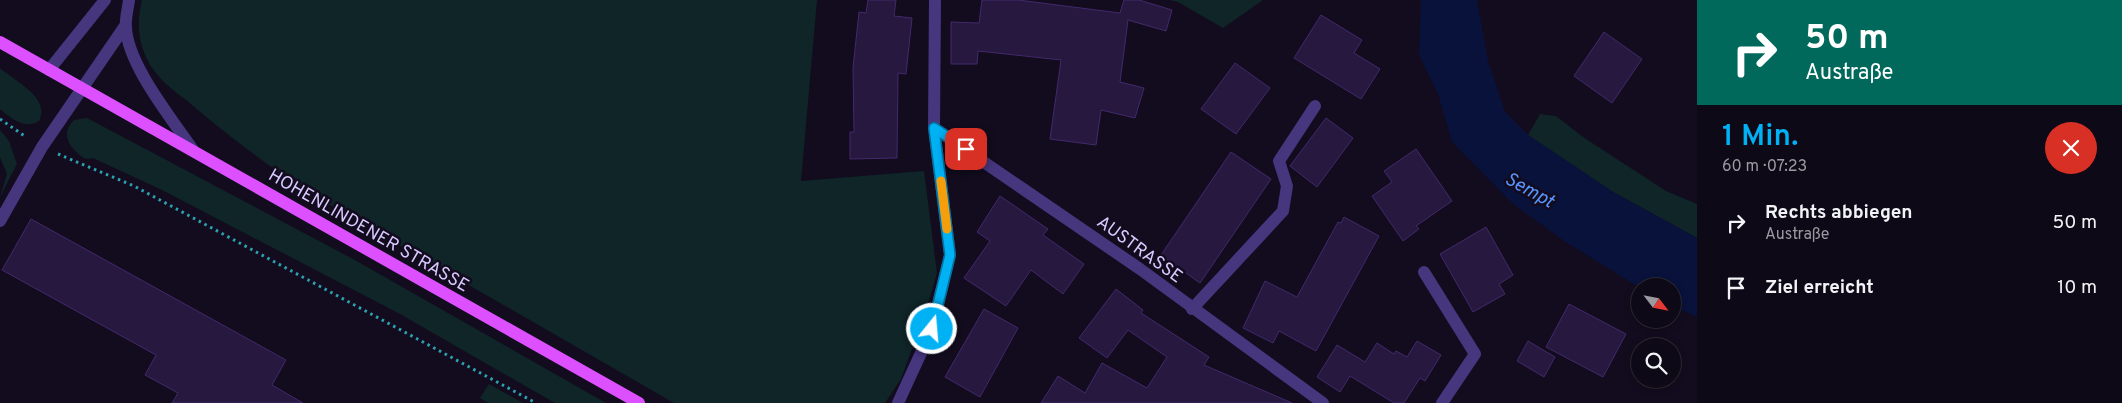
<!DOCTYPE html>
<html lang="de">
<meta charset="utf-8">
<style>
body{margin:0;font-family:Overpass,sans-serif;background:#1c1723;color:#f1f3f6;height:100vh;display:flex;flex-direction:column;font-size:19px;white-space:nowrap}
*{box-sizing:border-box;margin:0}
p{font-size:16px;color:#9b9aa1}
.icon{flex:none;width:28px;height:28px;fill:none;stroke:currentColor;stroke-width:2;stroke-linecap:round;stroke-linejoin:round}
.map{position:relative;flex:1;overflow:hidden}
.sheet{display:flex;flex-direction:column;background:#0e0916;width:425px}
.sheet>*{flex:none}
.guide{background:#00695c;color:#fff;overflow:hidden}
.needle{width:32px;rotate:122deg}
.controls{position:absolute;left:1631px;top:278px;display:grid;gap:10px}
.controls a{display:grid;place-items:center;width:50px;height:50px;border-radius:50%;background:#0e0916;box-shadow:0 2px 8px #0003,0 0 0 1px #2e2a35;font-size:25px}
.pin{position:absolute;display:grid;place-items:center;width:42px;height:42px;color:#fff;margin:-21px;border-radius:10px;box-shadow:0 2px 8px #0006}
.me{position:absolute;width:55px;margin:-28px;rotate:17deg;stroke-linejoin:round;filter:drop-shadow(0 0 4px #0008)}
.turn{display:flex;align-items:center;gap:18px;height:105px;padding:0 25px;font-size:22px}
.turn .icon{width:65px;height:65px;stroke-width:2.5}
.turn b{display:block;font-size:35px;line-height:42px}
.round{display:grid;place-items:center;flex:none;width:52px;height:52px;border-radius:26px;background:#1c1723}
.head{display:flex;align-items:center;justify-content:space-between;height:85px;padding:0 25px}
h1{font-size:30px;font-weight:600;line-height:38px;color:#00b1f4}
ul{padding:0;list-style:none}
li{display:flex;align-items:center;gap:15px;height:65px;padding:0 25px}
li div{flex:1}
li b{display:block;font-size:19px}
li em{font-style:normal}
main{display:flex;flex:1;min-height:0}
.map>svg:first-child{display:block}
.green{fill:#0f2528}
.water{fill:#08123b}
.building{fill:#27183f;stroke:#42296c}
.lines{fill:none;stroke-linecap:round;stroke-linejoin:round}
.path{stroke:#2ca1b0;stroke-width:3;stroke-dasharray:2.5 4;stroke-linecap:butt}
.service{stroke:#45367e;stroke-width:12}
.minor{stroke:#45367e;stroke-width:12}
.primary{stroke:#dc50ff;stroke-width:12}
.route-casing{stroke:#00739f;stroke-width:12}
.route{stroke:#00b1f4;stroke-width:9}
.slow{stroke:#f59e0b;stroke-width:9}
.labels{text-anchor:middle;stroke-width:5;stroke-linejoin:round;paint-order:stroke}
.street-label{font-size:18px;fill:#d9c9ff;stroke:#120c1e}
.water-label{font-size:19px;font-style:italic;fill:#5794ff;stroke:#120c1e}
</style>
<main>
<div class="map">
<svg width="1697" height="403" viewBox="0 0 1697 403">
<rect width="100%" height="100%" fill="#120c1e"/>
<path class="green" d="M142 0H817L801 181 924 171 937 273 926 310 901 379 885 403H674L314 196C271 168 231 138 192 105 179 94 162 83 153 69 138 48 136 24 142 0Z
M1170 0H1263L1223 28 1178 2Z
M0 68C15 81 51 98 39 121 24 130 11 118 0 109Z
M1540 114 1556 116 1583 137 1666 191 1697 204V238L1613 192 1528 135Z
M87 118 353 259 606 403H555L400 314 162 190 93 158 85 159C70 148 59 135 74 120Z
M0 130 9 141 17 164 0 197 7 174 0 157Z
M489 384 523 403H488L480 398Z"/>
<path class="water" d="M1421 0H1477L1488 61 1505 112 1528 135 1613 192 1697 238V317L1673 306 1672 286 1640 288 1564 241 1512 203 1452 142 1438 94 1419 55Z"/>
<path class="building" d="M868 0H896L894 16 912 18 906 74 898 73 897 158 850 159V132H854L853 68 859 12 866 13Z
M982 0H1018L1120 13 1124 0H1139L1172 10 1166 31 1128 20 1120 82 1144 88 1135 118 1101 110 1096 145 1050 139 1061 60 978 51 977 64H951V22L979 23Z
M1321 15 1362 40 1354 53 1380 69 1361 99 1294 58Z
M1604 32 1642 59 1612 103 1574 76Z
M1235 63 1270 88 1236 134 1201 109Z
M1326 118 1353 138 1317 187 1290 166Z
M1416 149 1452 201 1416 226 1419 229 1403 241 1372 196 1392 182 1384 171Z
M1231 152 1271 179 1200 283 1161 255Z
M1000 196 1048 229 1043 235 1084 264 1063 294 1031 270 1006 306 964 278 990 241 977 232Z
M1344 217 1379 236 1316 351 1279 331 1273 343 1243 328 1265 281 1297 297 1338 222 1341 223Z
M31 219 286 360 272 385 303 403H172L178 393 145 375 156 355 2 270Z
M1486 227 1513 275 1499 284 1505 294 1473 312 1440 254Z
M1116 289 1143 310 1141 313 1209 357 1204 365 1292 403H1041L1058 376 1085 393 1102 363 1147 388 1167 357 1128 330 1107 358 1079 338Z
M1569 304 1626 334 1603 377 1546 347Z
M984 309 1018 328 980 397 945 377Z
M1417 341 1441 355 1425 381 1420 378 1404 403H1394L1350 376 1340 392 1317 377 1337 345 1365 362 1377 343 1394 354 1396 351 1407 357Z
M1528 341 1555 357 1544 377 1517 361Z"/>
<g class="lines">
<path class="path" d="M0 119 26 137
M58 154 134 186 536 403"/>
<path class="service" d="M1424 272 1475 354 1442 403
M1192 309 1283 211 1287 186 1279 161 1315 106"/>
<path class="minor" d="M129 0C128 9 125 18 126 27 127 64 172 119 193 150
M49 70 105 0
M934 128 1140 269 1323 403
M0 221 42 147 125 26
M898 403 932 329 950 255 934 128 935 0"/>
<path class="primary" d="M0 42 639 403"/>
</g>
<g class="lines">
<defs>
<path id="route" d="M932 329 950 255 934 128 966 149"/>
</defs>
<use href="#route" class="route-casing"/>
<use href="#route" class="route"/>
<path class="slow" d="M941 181 947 229"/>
</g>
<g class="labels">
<g class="street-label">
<text transform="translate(369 230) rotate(30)" y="6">HOHENLINDENER STRASSE</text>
<text transform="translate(1140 249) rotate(36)" y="6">AUSTRASSE</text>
</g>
<g class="water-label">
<text transform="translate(1530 189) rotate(29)" y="7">Sempt</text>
</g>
</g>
</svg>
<div class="controls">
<a><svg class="needle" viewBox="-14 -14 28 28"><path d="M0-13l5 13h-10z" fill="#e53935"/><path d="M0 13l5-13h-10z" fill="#9b9aa1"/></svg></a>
<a><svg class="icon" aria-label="search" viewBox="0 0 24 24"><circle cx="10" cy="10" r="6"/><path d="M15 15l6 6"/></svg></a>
</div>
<div class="pin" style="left:966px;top:149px;background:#d93025"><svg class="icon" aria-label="arrive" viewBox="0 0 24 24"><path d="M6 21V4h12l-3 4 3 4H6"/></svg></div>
<svg class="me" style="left:932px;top:329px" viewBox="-20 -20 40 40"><circle r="17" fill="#00b1f4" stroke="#fff" stroke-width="3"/><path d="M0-11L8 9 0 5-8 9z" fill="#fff"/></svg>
</div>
<section class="sheet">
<div class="guide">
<div class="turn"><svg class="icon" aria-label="right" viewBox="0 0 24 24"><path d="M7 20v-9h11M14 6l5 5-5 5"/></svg><div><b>50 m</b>Austraße</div></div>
</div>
<div class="head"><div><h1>1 Min.</h1><p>60 m · 07:23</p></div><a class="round" style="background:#d93025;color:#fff"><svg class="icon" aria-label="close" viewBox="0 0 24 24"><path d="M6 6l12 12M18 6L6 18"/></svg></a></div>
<ul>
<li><svg class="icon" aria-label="right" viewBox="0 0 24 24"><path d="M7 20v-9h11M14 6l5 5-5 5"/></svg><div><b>Rechts abbiegen</b><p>Austraße</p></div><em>50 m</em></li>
<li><svg class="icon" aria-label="arrive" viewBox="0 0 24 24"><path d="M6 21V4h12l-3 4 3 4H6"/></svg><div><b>Ziel erreicht</b></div><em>10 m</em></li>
</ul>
</section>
</main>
